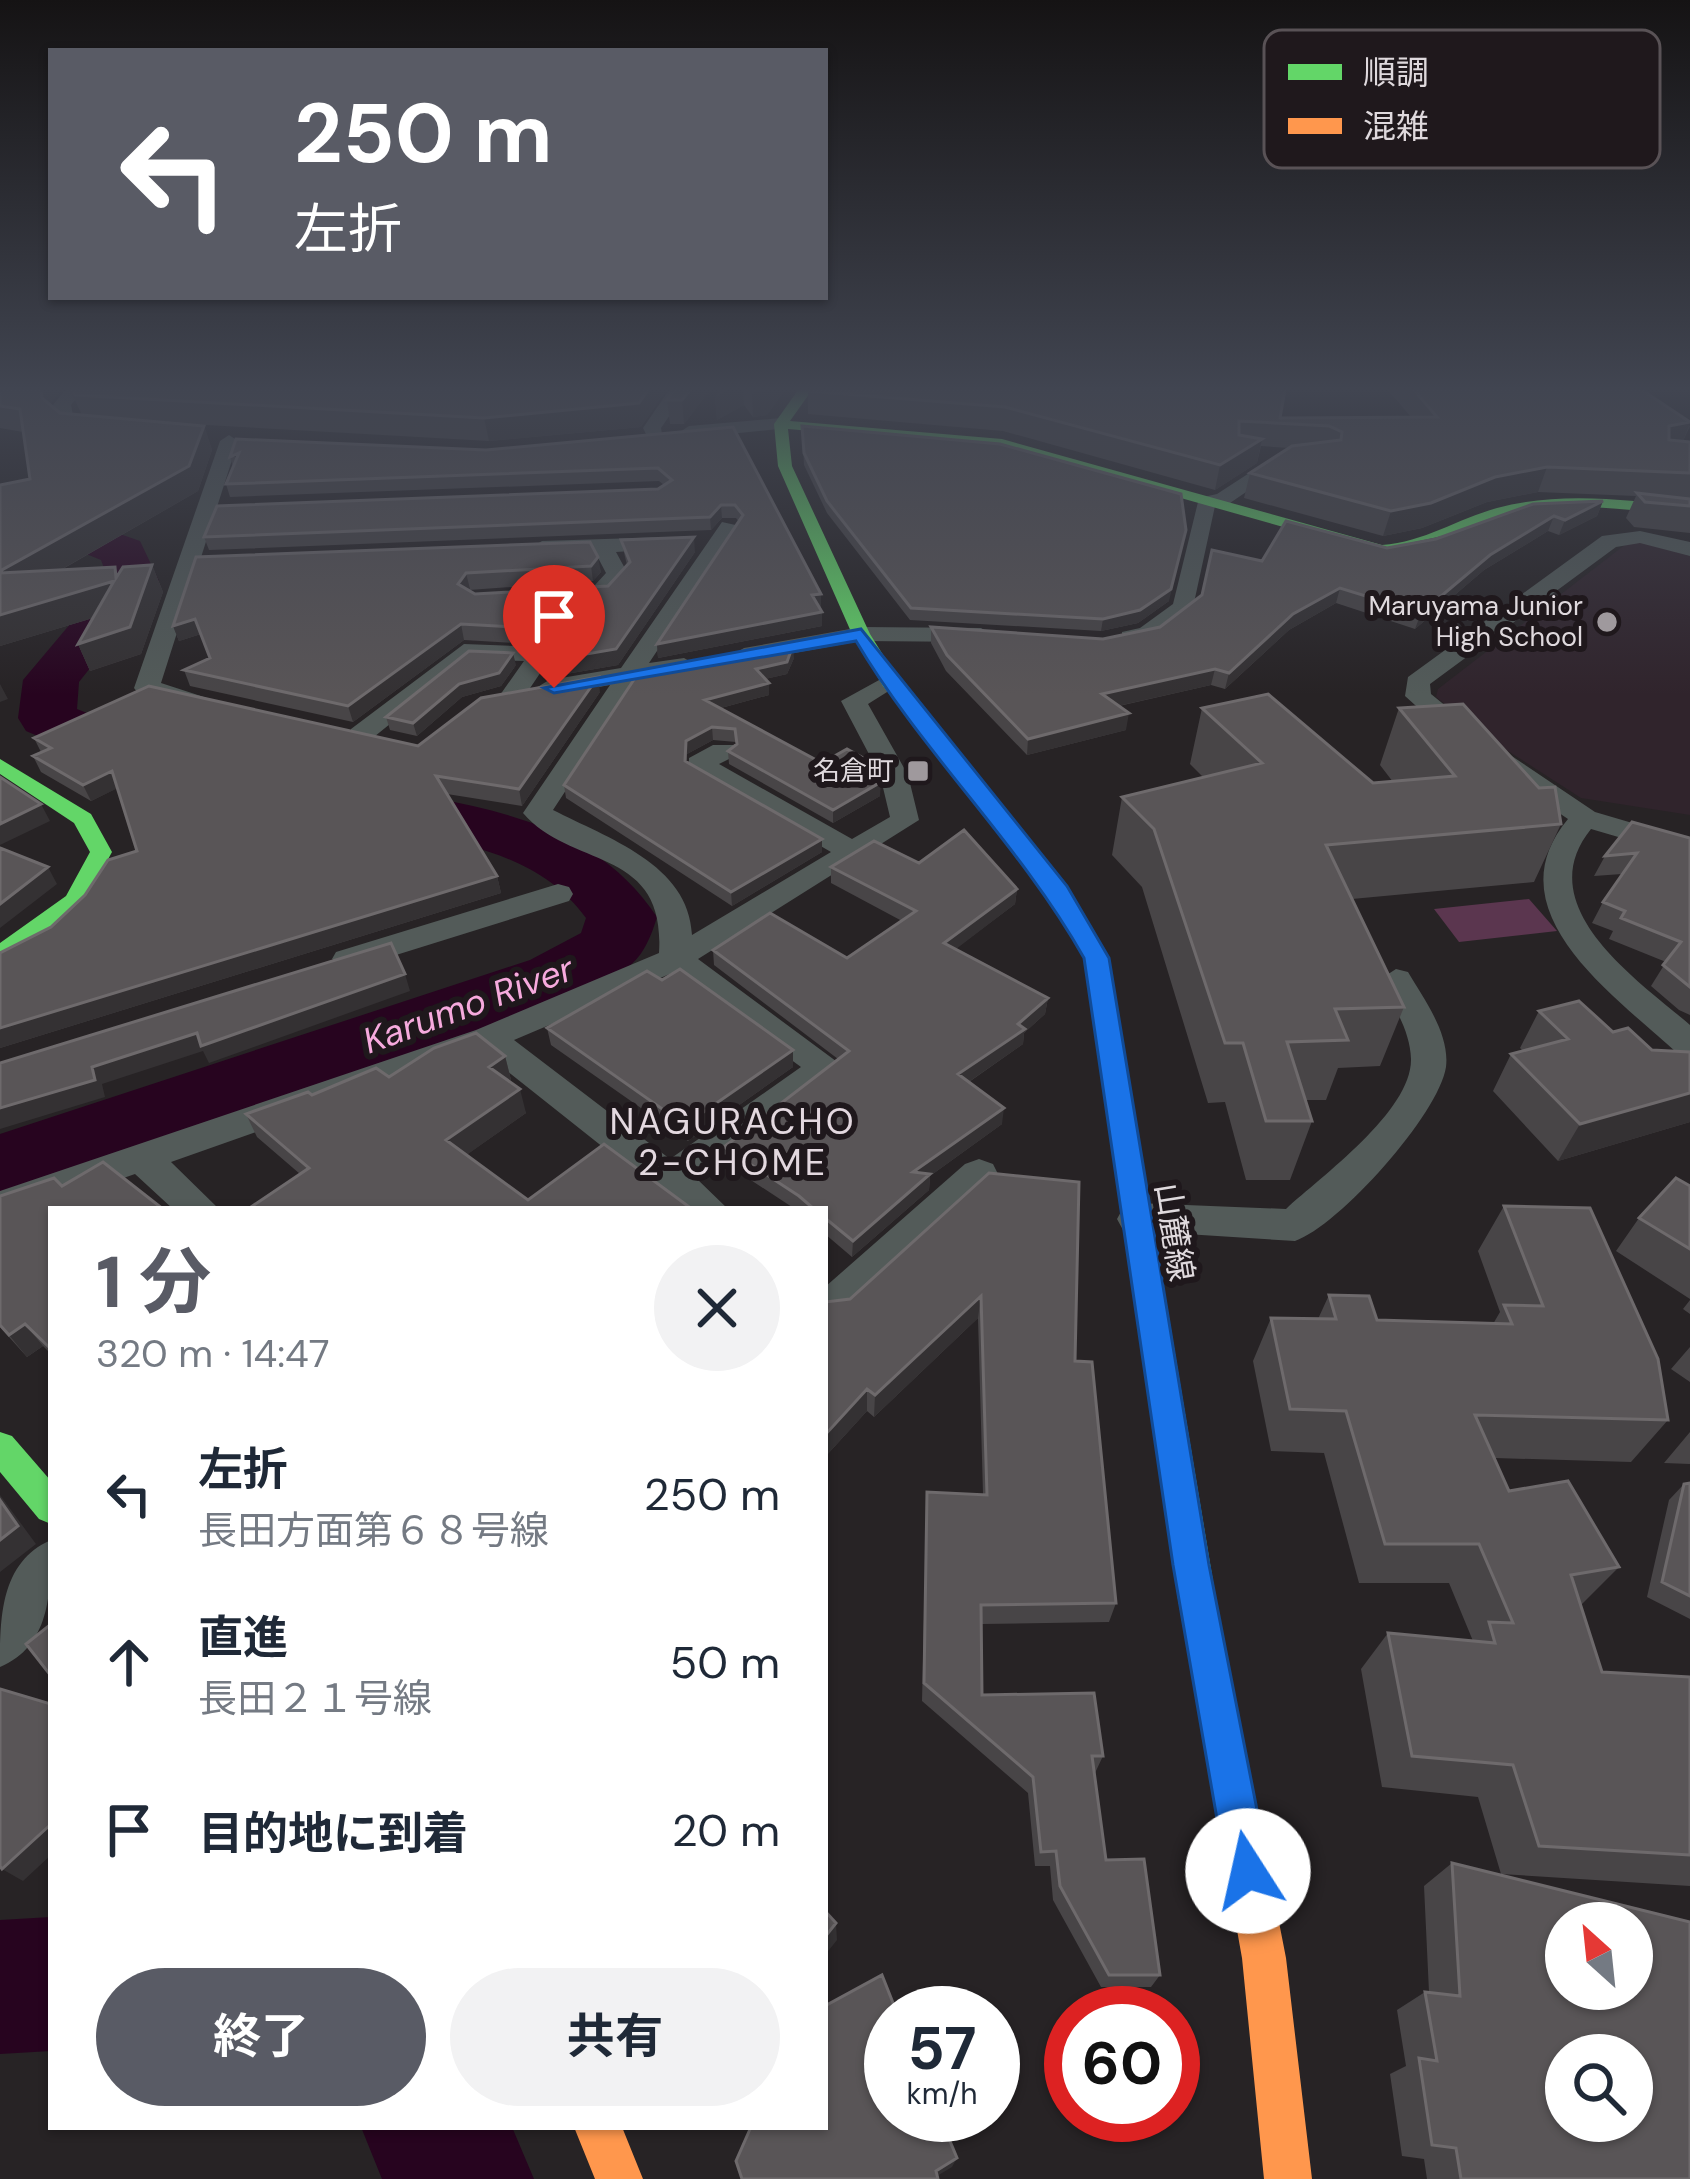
<!DOCTYPE html>
<html lang="ja">
<meta charset="utf-8">
<style>
body{margin:0;font-family:"DM Sans","Noto Sans JP",sans-serif;background:#f2f2f3;color:#1f2937;height:100vh;display:flex;flex-direction:column;font-size:45px;white-space:nowrap}
*{box-sizing:border-box;margin:0}
p{font-size:39px;color:#747a83}
.icon{flex:none;width:66px;height:66px;fill:none;stroke:currentColor;stroke-width:2;stroke-linecap:round;stroke-linejoin:round}
.map{position:relative;flex:1;overflow:hidden}
.drawer{position:absolute;left:48px;top:1206px;width:780px;height:924px;display:flex;flex-direction:column;background:#fff;border-radius:0px;box-shadow:0 3px 9px #0004}
.drawer>*{flex:none}
.top-card{position:absolute;left:48px;top:48px;width:780px;height:252px;border-radius:0px;box-shadow:0 3px 9px #0004;background:#595b65;color:#fff;overflow:hidden}
.needle{width:78px;rotate:333deg}
.fabs{position:absolute;left:1545px;top:1902px;display:grid;gap:24px}
.fabs a{display:grid;place-items:center;width:108px;height:108px;border-radius:50%;background:#fff;box-shadow:0 3px 9px #0004;font-size:60px}
.speed{position:absolute;left:864px;top:1986px;display:flex;gap:24px;font-size:60px;font-weight:700;text-align:center}
.speed>*{display:grid;place-content:center;width:156px;height:156px;border-radius:50%;background:#fff;box-shadow:0 3px 9px #0004;line-height:1}
.speed small{font-size:30px;font-weight:400}
.speed .limit{border:18px solid #d22;background:#fff;color:#111}
.pin{position:absolute;display:grid;place-items:center;width:102px;height:102px;color:#fff;margin:-123px -51px;border-radius:50% 50% 50% 0;rotate:-45deg;box-shadow:0 0 12px #0007}
.pin .icon{rotate:45deg}
.me{position:absolute;width:132px;margin:-66px;rotate:350deg;stroke-linejoin:round;filter:drop-shadow(0 0 9px #0008)}
.turn{display:flex;align-items:center;gap:42px;height:252px;padding:0 48px;font-size:54px}
.turn .icon{width:156px;height:156px;stroke-width:2.5}
.turn b{display:block;font-size:84px;line-height:102px}
.round{display:grid;place-items:center;flex:none;width:126px;height:126px;border-radius:63px;background:#f2f2f3}
.overview{display:flex;align-items:center;justify-content:space-between;height:204px;padding:0 48px}
h1{font-size:72px;font-weight:700;line-height:90px;color:#595b65}
.action{display:flex;gap:24px;margin-top:auto;padding:24px 48px}
.action a{flex:1;height:138px;border-radius:72px;background:#595b65;color:#fff;font-size:48px;font-weight:700;line-height:138px;text-align:center}
.action a+a{background:#f2f2f3;color:#1f2937}
ul{padding:0;list-style:none}
li{display:flex;align-items:center;gap:36px;height:168px;padding:0 48px}
li div{flex:1}
li b{display:block;font-size:45px}
li em{font-style:normal}
.map>svg:first-child{display:block}
.built{fill:#30242c}
.green{fill:#5b364f}
.lines{fill:none;stroke-linecap:round;stroke-linejoin:round}
.river{fill:#27041f;fill-rule:evenodd}
.street{fill:#535b59;fill-rule:evenodd}
.fast{fill:#63d668;fill-rule:evenodd}
.slow{fill:#ff974d;fill-rule:evenodd}
.wall{fill:#484547}
.shaded-wall{fill:#343133}
.building{fill:#595557;stroke:#6e6a6c;stroke-width:3;fill-rule:evenodd}
.route{fill:#1a73e8;stroke:#114b97;stroke-width:3}
.poi-dot{fill:#9f999d;stroke:#1f181c;stroke-width:4.5}
.labels{text-anchor:middle;stroke-width:12;stroke-linejoin:round;paint-order:stroke}
.far-poi-label{font-size:27px;fill:#dfd9dd;stroke:#1f181c;text-anchor:end}
.street-label{font-size:33px;fill:#dfd9dd;stroke:#1f181c}
.water-label{font-size:36px;font-style:italic;fill:#f6aadd;stroke:#1f181c}
.neighbourhood-label{font-size:36px;letter-spacing:3px;fill:#e3d8df;stroke:#1f181c}
.key{fill:#1f181c;stroke:#595256;stroke-width:3}
.key-label{font-size:33px;fill:#dfd9dd}
</style>
<div class="map">
<svg width="1690" height="2179" viewBox="0 0 1690 2179">
<rect width="100%" height="100%" fill="#272325"/>
<path class="built" d="M1641 542 1690 556V815L1581 798 1491 740 1436 697 1438 689 1626 544Z"/>
<path class="green" d="M1529 899 1557 931 1459 942 1434 909Z"/>
<g class="lines">
<path class="river" d="M0 484 48 509 140 541 159 581 79 682 77 709 186 753 195 766 186 779C135 792 73 750 26 731L18 718 23 680 108 579 101 560 0 519Z
M359 786C469 804 591 816 657 917 642 967 626 970 582 994L0 1200V1134L530 960 581 933 586 918C529 839 423 840 336 819L327 805 336 791Z
M51 1917V2051L0 2054V1920Z
M361 2127H512L534 2179H382Z"/>
<path class="street" d="M65 390H83L71 405 73 415 109 429V437L58 422 53 405Z
M669 390H687L661 428 663 440H649L643 428Z
M781 418 788 420V428L689 438 680 432 689 426Z
M229 435 238 441 161 683 207 698 194 706 138 693 134 688 220 441Z
M1280 453 1297 457 1230 503 1215 506 1192 612 1156 638 1122 642V632L1140 628 1173 604 1199 498 1217 494Z
M722 522 740 526 649 663 684 658 696 665 638 680 553 810C607 838 689 864 692 935L831 852 689 770V758L713 745H733V757L719 764 852 839 890 817 880 775 841 701 890 674 903 682 868 704 908 775 919 820 698 959 844 1067 697 1179 728 1209H681L483 1052 171 1162 219 1209H173L135 1174 0 1221V1191L476 1030 659 953C666 846 572 870 523 813L610 685 549 696 536 688 549 680 621 668ZM672 973 801 1067 670 1159 514 1040Z
M1640 531 1690 542V556L1640 543 1616 547 1430 684 1431 694 1485 738 1595 812 1690 840V858L1591 829C1528 907 1639 981 1690 1025V1057L1678 1054C1617 997 1490 912 1568 819L1465 750 1405 696 1408 677 1602 536Z
M667 537 678 543 675 548 616 552 628 574 602 599 561 601 550 594 561 587 595 585 606 573 595 552 542 555 531 548 542 541Z
M861 627 981 628 993 635 981 642 861 641 744 662 732 655 744 648Z
M464 644 541 647 553 654 522 700 513 703 500 695 524 661 470 659 369 741H351V729Z
M558 884 569 887 573 894 569 901 348 970 332 959 336 952Z
M1396 969 1408 972C1424 999 1450 1034 1446 1067 1439 1114 1339 1226 1295 1241L1123 1230 1117 1219 1123 1208 1137 1203 1286 1209C1322 1176 1412 1111 1411 1059 1410 1030 1393 1004 1379 980Z
M979 1159 993 1164 998 1174 993 1184 847 1318 825 1321V1287L965 1164Z
M51 1540C51 1588 52 1646 0 1667 0 1619 0 1562 51 1540Z"/>
<path class="fast" d="M798 390H812L790 421 1002 439 1382 545C1424 542 1457 519 1497 508 1561 491 1625 500 1690 507V517C1630 510 1565 499 1505 515 1463 527 1427 551 1382 555L1001 447 788 429 792 466 870 634 898 679 1067 886 1109 958 1216 1599 1210 1612 1197 1617 1184 1612 1178 1599 1085 958 1049 894 883 686 852 634 778 466 774 424Z
M0 759 91 814 112 852 83 905 0 963V943L66 896 90 852 74 823 0 774Z
M0 1432 12 1436 51 1481V1524L39 1519 0 1472Z"/>
<path class="slow" d="M1197 1581 1210 1586 1216 1599 1286 1958 1312 2179H1264L1242 1958 1178 1599 1184 1586Z
M574 2127H622L643 2179H595Z"/>
</g>
<path class="wall" d="M0 390H61L50 404 60 413 82 415 70 390H666L641 427 489 441 188 424 204 426 212 450 198 491 61 570 115 567 118 575 152 565 163 592 141 654 90 671 78 644 93 618 0 646V485L30 479 23 432 0 428Z
M674 390H710L684 424H670L667 400Z
M720 390H785L767 415 753 417 744 405 717 420 715 397Z
M1388 390H1642L1690 426 1683 441 1690 442V533L1634 527 1626 518 1636 496 1538 492 1487 502 1422 528 1383 536 1244 498 1250 473 1289 448 1261 446 1257 463 1215 490 1003 431 808 414V391L1280 418 1411 417Z
M802 426 1169 601 1138 623 1101 631 910 620 827 513 804 465Z
M733 427 821 594 819 608 822 626 658 658 657 644 739 522 736 518H722L711 530 209 550 204 537 658 489 664 485 659 481 230 497 226 484 233 467 230 457 486 450Z
M1603 501 1597 516 1559 535 1548 531 1484 570 1415 629 1336 603 1289 630 1225 689 1211 685 1119 706 1126 730 1027 755 946 671 931 643V627L1103 639 1160 627 1262 561 1387 548Z
M621 540 695 552 618 665 543 678 550 645 464 640 353 722 190 686 184 670 210 658 201 634 179 641 173 626 590 542 601 572 593 581 469 590 475 594 608 586 627 565Z
M794 658 787 674 765 679 769 683V695L721 708 880 796 833 823 729 764 728 751 736 744V742L713 740 687 754V762L822 852 732 906 566 798 564 785Z
M516 665 501 686 462 697 417 736 390 730 386 717Z
M600 692 522 806 447 794 497 876 501 893 0 1048V953L51 927 137 851 117 788 91 801 41 772 33 756 41 752 34 738 418 746Z
M1202 708 1373 783 1393 782 1380 765 1399 708 1561 824 1534 882 1352 899 1404 1007 1380 1066 1338 1068 1326 1100H1306L1312 1121 1290 1180H1246L1225 1102 1208 1103 1142 887 1112 855 1122 797 1203 777 1190 764Z
M1690 838V1015L1679 1010 1651 986 1666 962 1609 939 1613 931 1592 923 1603 902 1622 874 1594 876 1605 856Z
M919 863 1017 889 1015 904 955 949 1048 998 1045 1014 1024 1033 1023 1044 969 1082 1002 1124 930 1176 929 1190 852 1257 825 1234V1209H795L725 1163 724 1147 838 1059 714 965 713 950 847 958 902 921 831 883V867Z
M662 980 793 1067 688 1141 551 1045 547 1028Z
M1539 1011 1613 1032 1652 1050 1690 1052V1122L1558 1161 1493 1091 1511 1054 1523 1051 1520 1048Z
M505 1056 511 1080 509 1081 526 1113 466 1155 528 1200 248 1209 300 1174 257 1137 246 1114 389 1077Z
M989 1173 1075 1361 1116 1603 1109 1622 981 1624 982 1695 1103 1756 1095 1773 1106 1860 1160 1975 1151 1987H1101L1053 1900 1050 1866H1035L1028 1793 922 1701 927 1492 983 1494 978 1318 874 1417 867 1411 825 1457V1302L850 1299Z
M1690 1186V1299L1616 1251 1639 1218Z
M0 1196 51 1209V1354L43 1346 27 1357 0 1327Z
M1504 1206 1668 1420 1631 1462 1495 1458 1509 1491 1619 1567 1580 1606 1602 1672 1690 1677V1886L1501 1874 1478 1797 1382 1787 1361 1669 1388 1633 1473 1641 1449 1583H1359L1324 1453 1271 1451 1253 1361 1271 1318 1318 1319 1329 1295 1377 1320 1493 1324 1500 1312 1478 1251Z
M1690 1300V1314L1683 1309Z
M1690 1347V1382L1671 1369Z
M1690 1432V1464L1664 1463Z
M1690 1483V1619L1647 1597 1669 1500 1684 1484Z
M1452 1863 1690 2179H1427L1424 2159 1402 2156 1390 2074 1406 2066 1397 2010 1425 1992H1429L1424 1886Z"/>
<path class="shaded-wall" d="M41 390H61L49 406 42 398Z
M648 390H666L641 427 489 441 484 418Z
M690 390H710L684 424 682 400Z
M728 390H743L744 405 717 420 715 397Z
M767 390H785L767 415 753 417 752 393Z
M1690 423 1681 446 1658 450 1669 426Z
M204 426 212 450 198 491 8 600 0 583V571Z
M1262 439 1257 463 1215 490 1220 465Z
M1547 467 1538 492 1487 502 1422 528 1383 536 1391 511 1495 477Z
M1603 501 1597 516 1559 535 1565 520Z
M721 505 722 518 711 530 710 517Z
M1554 516 1548 531 1484 570 1415 629 1421 613 1490 555Z
M1186 530 1169 601 1138 623 1101 631 1103 619Z
M694 537 695 552 618 665 543 678 540 662Z
M598 557 601 572 593 581 591 566Z
M152 565 163 592 141 654 90 671 78 644Z
M466 573 470 589 462 599 458 584Z
M114 581 126 608 0 646V615Z
M1340 588 1336 603 1289 630 1225 689 1229 673 1293 614Z
M821 594V608L812 609V595Z
M822 612V626L658 658 657 644Z
M195 619 201 634 179 641 173 626Z
M461 624 464 640 353 722 348 706Z
M793 645 794 658 787 674 756 681V669Z
M513 653 516 665 501 686 462 697 417 736 413 723 459 684Z
M1215 669 1211 685 1100 710 1102 694Z
M598 677 600 692 522 806 519 789Z
M769 683V695L706 712 705 700Z
M0 684 8 699 0 702Z
M1129 713 1126 730 1027 755 1028 739Z
M712 727 713 740 687 754V774L686 741Z
M112 771 120 787 91 801 83 785Z
M881 782 880 796 833 823V810Z
M41 804 50 821 0 845V824Z
M822 839V852L732 906 731 892Z
M48 867 57 884 0 928V904Z
M497 876 501 893 0 1048V1028Z
M1017 889 1015 904 943 959 944 943Z
M405 974 410 991 209 1063 203 1051 102 1084 105 1097 0 1129V1108L92 1067 197 1033Z
M1048 998 1045 1014 1024 1033 1023 1044 957 1090 958 1074Z
M793 1050V1067L688 1141 685 1125Z
M505 1056 511 1080 496 1090 489 1067Z
M520 1089 526 1113 454 1164 446 1140Z
M1690 1093V1122L1558 1161 1580 1124Z
M1004 1108 1002 1124 930 1176 929 1190 852 1257 853 1241 913 1172Z
M981 1296 978 1318 874 1417 875 1395Z
M25 1324 43 1346 27 1357 9 1335Z
M867 1389V1411L825 1457V1435Z
M0 1495 36 1544 0 1572Z
M49 1826 51 1827V1855L23 1881 2 1869Z
M836 1923 837 1940 825 1955V1937Z
M957 2158 952 2167 932 2179 936 2171Z"/>
<path class="building" d="M0 390H41L42 398 60 413 204 426 189 466 0 571V485L30 479 20 409 0 406Z
M72 390H648L639 403 484 418 75 395Z
M674 390H690L682 400H667Z
M948 390H1285L1280 418 1437 417 1414 390H1642L1690 422 1669 426V440L1690 442V473L1547 467 1495 477 1431 503 1391 511 1250 473 1292 446 1341 440 1342 432 1329 426 1239 421V435L1262 439 1220 465 1005 407 808 391Z
M802 426 1000 444 1181 494 1186 530 1171 589 1140 610 1103 619 911 608 827 501 804 453Z
M733 427 821 594 812 595 822 612 657 644 743 515 735 505H721L710 517 204 537 217 506 658 489 672 480 658 468 226 484 239 453 230 457 236 439 486 450Z
M1637 493 1690 499V506L1645 502Z
M1603 501 1565 520 1554 516 1490 555 1421 613 1340 588 1293 614 1229 673 1215 669 1102 694 1129 713 1028 739 947 655 931 627 1103 639 1160 627 1202 595 1212 550 1262 561 1286 521 1387 548 1436 539 1533 504Z
M694 537 616 649 540 662 554 641 548 629 461 624 348 706 184 670 210 658 195 619 173 626 196 557 590 542 598 557 591 566 466 573 458 584 475 594 608 586 630 562 621 540Z
M152 565 130 627 78 644 114 581 0 615V573L115 567 116 578 123 567Z
M793 645 787 662 756 669 769 683 705 700 822 763 847 749 876 765 881 782 833 810 728 751 737 744 735 729 712 727 686 741 685 761 822 839 731 892 564 785 639 672Z
M469 651 513 653 499 673 459 684 413 723 386 717Z
M598 677 519 789 436 776 497 876 0 1028V953L51 927 85 895 108 860 137 851 112 771 83 785 33 756 51 748 34 738 149 686 418 746 481 698Z
M1268 694 1373 783 1455 776 1399 708 1463 704 1539 788 1555 787 1561 824 1326 845 1404 1007 1335 1009 1348 1040 1287 1042 1312 1121H1266L1243 1043H1225L1154 829 1122 797 1262 763 1202 708Z
M0 777 41 804 0 824Z
M1632 822 1690 838V987L1663 965 1681 942 1621 918 1625 911 1603 902 1637 853 1605 856Z
M964 830 1017 889 944 943 1048 998 1018 1024 1025 1029 958 1074 1004 1108 913 1172 930 1174 853 1241 825 1218V1209H814L799 1196 724 1147 849 1051 713 950 770 913 847 958 916 911 831 867 874 841 919 863Z
M0 848 48 867 0 904Z
M391 943 405 974 201 1046 197 1033 92 1067 95 1080 0 1108V1063Z
M680 969 793 1050 685 1125 547 1028 647 971 662 980Z
M1579 1001 1613 1032 1628 1028 1652 1050 1690 1052V1093L1580 1124 1511 1054 1568 1039 1539 1011Z
M476 1033 505 1056 489 1067 520 1089 446 1140 528 1200 604 1144 692 1209H248L309 1168 246 1114 308 1092 312 1095 376 1068 389 1077 434 1048Z
M103 1162 163 1209H51V1349L25 1324 9 1335 0 1325V1196L54 1178 62 1186Z
M989 1173 1079 1182 1075 1361 1092 1362 1116 1603 981 1605 982 1695 1094 1693 1103 1756H1092L1106 1860 1144 1859 1160 1975H1109L1060 1886 1056 1851 1041 1852 1033 1777 924 1683 927 1492 987 1495 981 1296 875 1395 867 1389 825 1435V1302L850 1299Z
M1676 1178 1690 1186V1249L1639 1218Z
M1504 1206 1590 1208 1658 1359 1668 1420 1475 1415 1509 1491 1568 1481 1619 1567 1571 1575 1602 1672 1690 1677V1855L1539 1846 1513 1765 1412 1756 1388 1633 1495 1643 1489 1622 1513 1623 1479 1544H1385L1346 1411 1290 1409 1271 1318 1336 1319 1329 1295 1369 1296 1377 1320 1512 1324 1504 1305 1543 1306Z
M1690 1483V1596L1662 1582 1684 1484Z
M0 1500 18 1526 0 1540Z
M51 1624V1676L26 1644Z
M0 1689 51 1704V1828L49 1826 2 1869 0 1866Z
M1452 1863 1690 1922V2179H1461L1456 2148 1432 2145 1419 2058 1437 2061 1425 1992 1460 1996ZM1566 1923H1632V1989H1566ZM1566 2055H1632V2121H1566Z
M825 1911 836 1923 825 1937Z
M882 1975 897 2013H891V2115H939L957 2158 936 2171 938 2179H742L736 2161 751 2127H825V2006Z"/>
<linearGradient id="sky" x2="0" y2="1"><stop stop-color="#151314"/><stop offset="0.56" stop-color="#414551"/><stop offset="1" stop-color="#414551" stop-opacity="0"/></linearGradient>
<rect width="1690" height="695" fill="url(#sky)"/>
<path class="route" d="M861 629 1067 886 1109 958 1209 1565 1269 1871 1263 1886 1248 1892 1233 1886 1226 1871 1173 1565 1084 958C1020 844 922 753 856 641L554 693 544 688Z"/>
<g class="poi-dot">
<circle cx="1607" cy="622" r="12"/>
<rect x="906" y="759" width="24" height="24" rx="6"/>
</g>
<g class="labels">
<g class="far-poi-label">
<text x="1583" y="615">Maruyama Junior<tspan x="1583" dy="31">High School</tspan></text>
<text x="894" y="780">名倉町</text>
</g>
<g class="street-label">
<text transform="translate(1175 1232) rotate(81)" y="12">山麓線</text>
</g>
<g class="water-label">
<text transform="translate(468 1004) rotate(-20)" y="13">Karumo River</text>
</g>
<g class="neighbourhood-label">
<text x="733" y="1134">NAGURACHO<tspan x="733" dy="41">2-CHOME</tspan></text>
</g>
</g>
<rect x="1264" y="30" width="396" height="138" rx="18" class="key"/>
<rect x="1288" y="64" width="54" height="16" fill="#63d668"/>
<rect x="1288" y="118" width="54" height="16" fill="#ff974d"/>
<g class="key-label">
<text x="1363" y="84">順調</text>
<text x="1363" y="138">混雑</text>
</g>
</svg>
<div class="fabs">
<a><svg class="needle" viewBox="-14 -14 28 28"><path d="M0-13l5 13h-10z" fill="#e53935"/><path d="M0 13l5-13h-10z" fill="#747a83"/></svg></a>
<a><svg class="icon" aria-label="search" viewBox="0 0 24 24"><circle cx="10" cy="10" r="6"/><path d="M15 15l6 6"/></svg></a>
</div>
<div class="speed"><div>57<small>km/h</small></div><div class="limit">60</div></div>
<div class="pin" style="left:554px;top:688px;background:#d93025"><svg class="icon" aria-label="arrive" viewBox="0 0 24 24"><path d="M6 21V4h12l-3 4 3 4H6"/></svg></div>
<svg class="me" style="left:1248px;top:1871px" viewBox="-20 -20 40 40"><circle r="19" fill="#fff"/><path d="M0-13L10 11 0 6-10 11z" fill="#1a73e8"/></svg>
<div class="top-card">
<div class="turn"><svg class="icon" aria-label="left" viewBox="0 0 24 24"><path d="M17 20v-9H6M10 6l-5 5 5 5"/></svg><div><b>250 m</b>左折</div></div>
</div>
<section class="drawer">
<div class="overview"><div><h1>1 分</h1><p>320 m · 14:47</p></div><a class="round"><svg class="icon" aria-label="close" viewBox="0 0 24 24"><path d="M6 6l12 12M18 6L6 18"/></svg></a></div>
<ul>
<li><svg class="icon" aria-label="left" viewBox="0 0 24 24"><path d="M17 20v-9H6M10 6l-5 5 5 5"/></svg><div><b>左折</b><p>長田方面第６８号線</p></div><em>250 m</em></li>
<li><svg class="icon" aria-label="ahead" viewBox="0 0 24 24"><path d="M12 20V5M6 11l6-6 6 6"/></svg><div><b>直進</b><p>長田２１号線</p></div><em>50 m</em></li>
<li><svg class="icon" aria-label="arrive" viewBox="0 0 24 24"><path d="M6 21V4h12l-3 4 3 4H6"/></svg><div><b>目的地に到着</b></div><em>20 m</em></li>
</ul>
<div class="action"><a>終了</a><a>共有</a></div>
</section>
</div>
